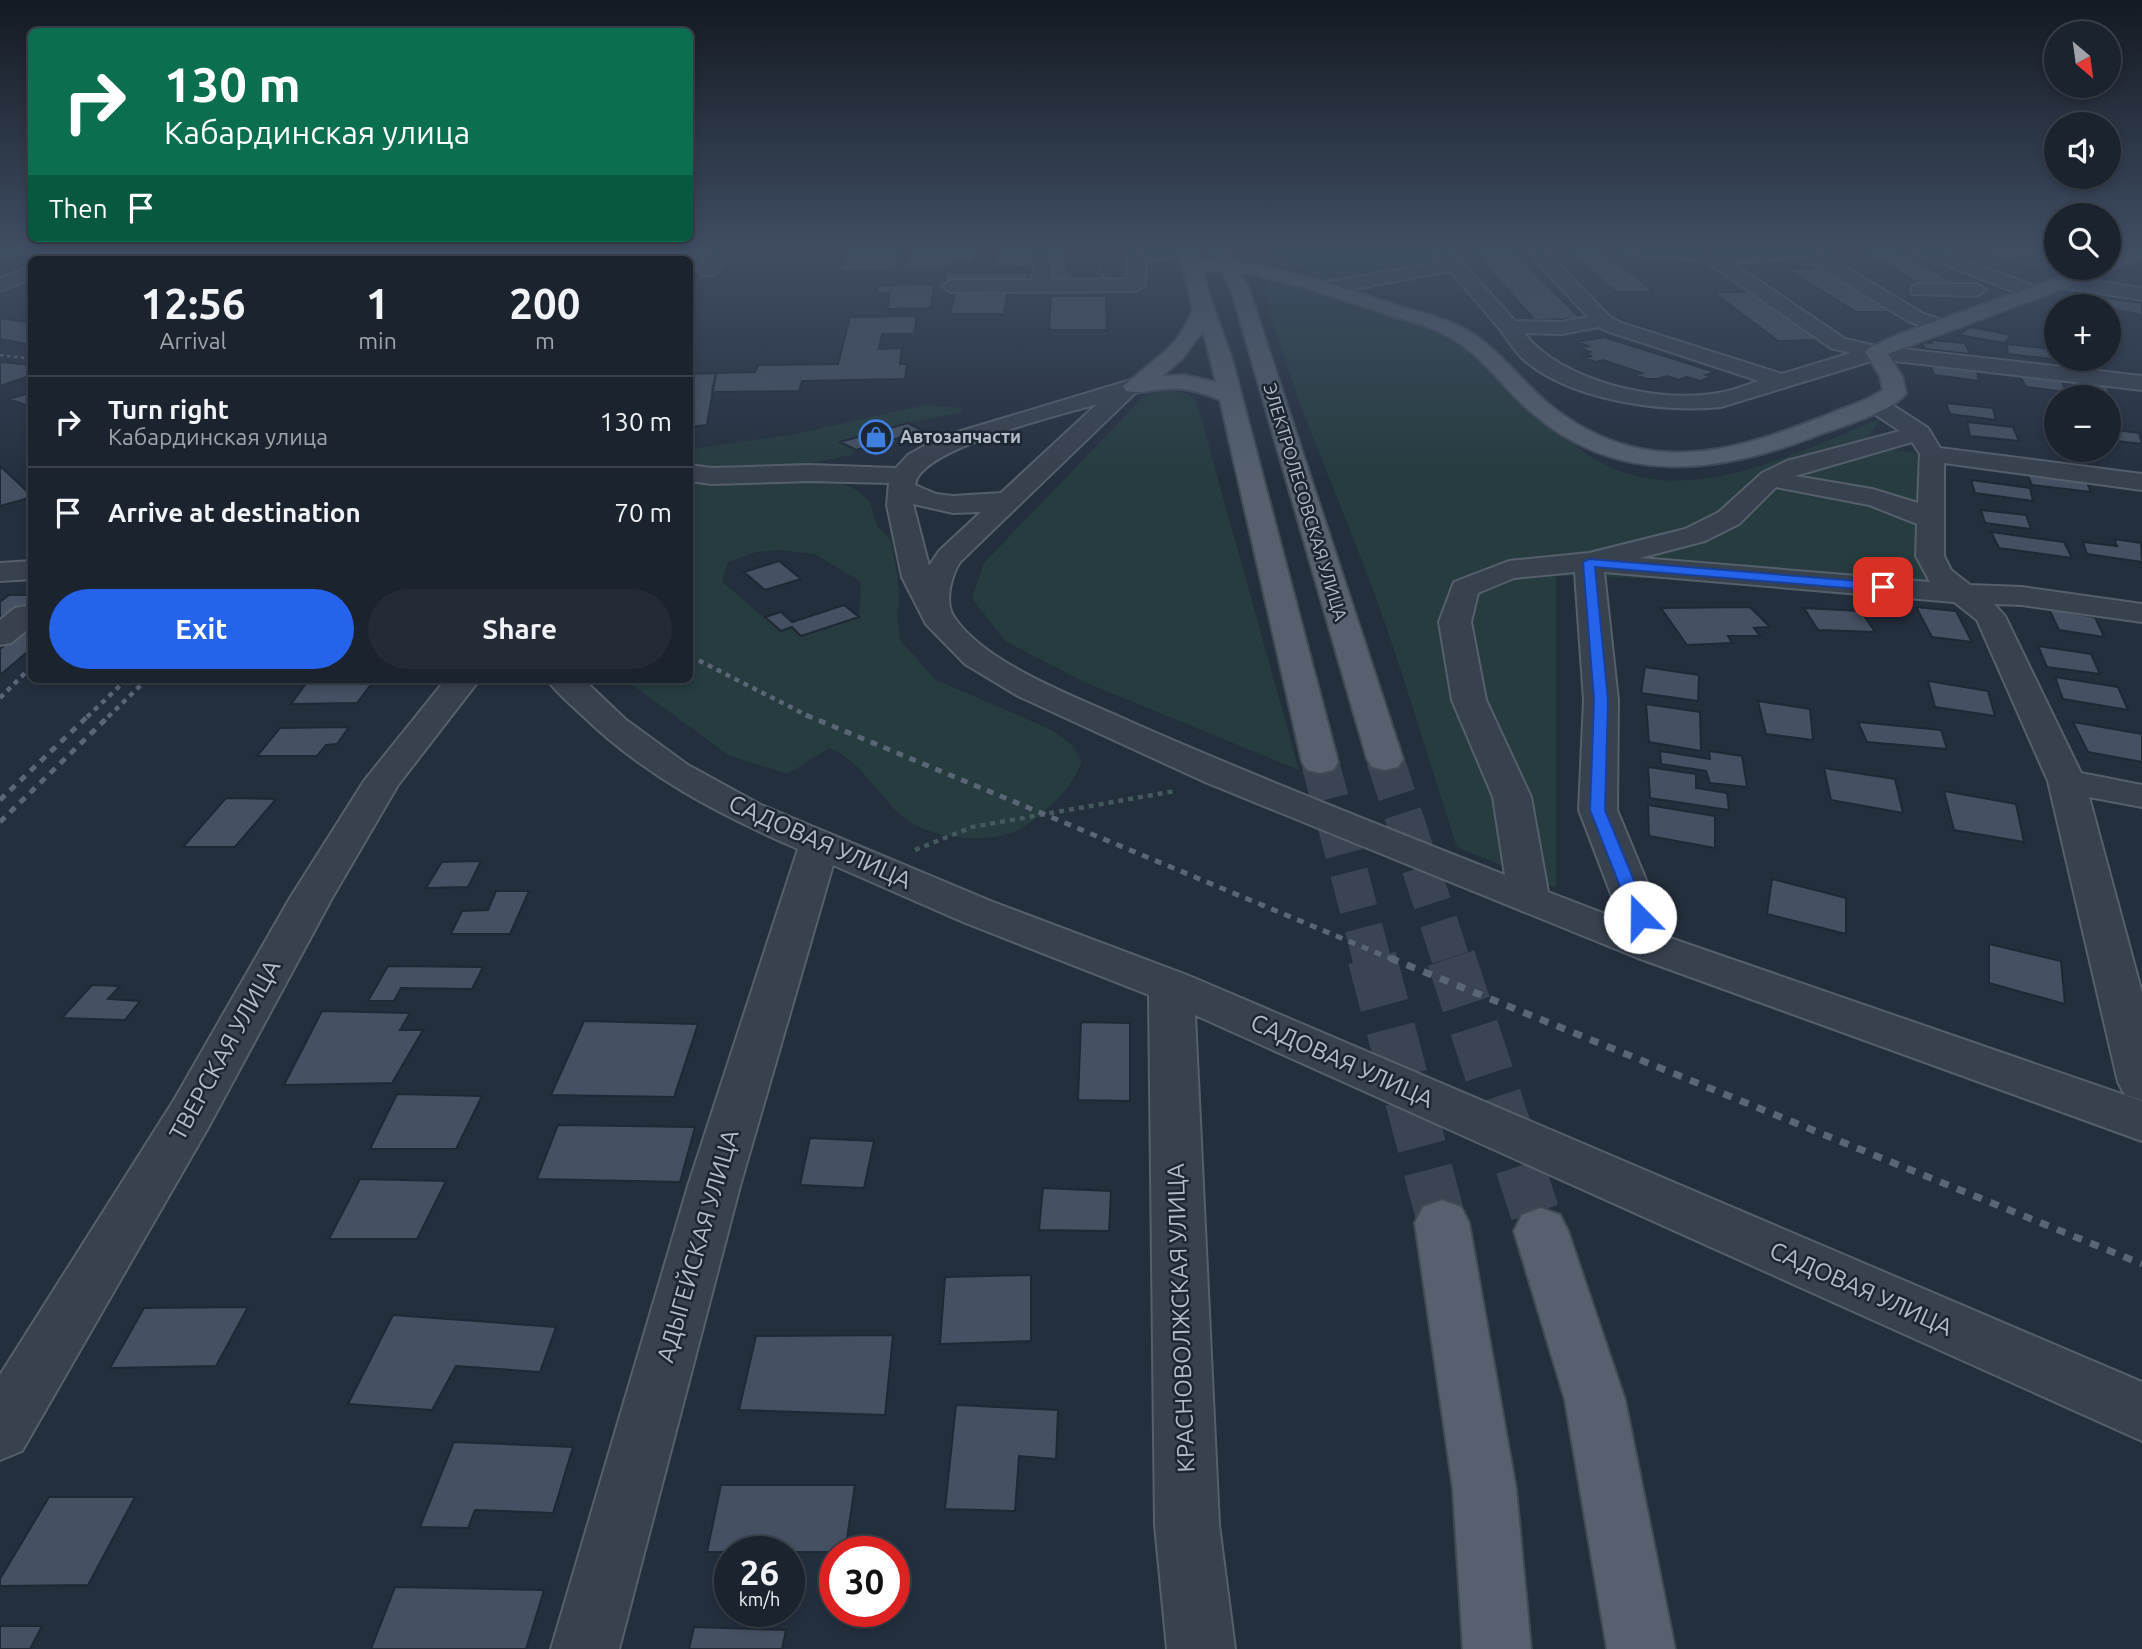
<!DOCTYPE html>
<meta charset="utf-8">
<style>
body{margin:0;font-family:Ubuntu,sans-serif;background:#242b36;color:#f1f3f6;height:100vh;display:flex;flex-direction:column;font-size:26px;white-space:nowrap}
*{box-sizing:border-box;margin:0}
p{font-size:23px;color:#a0a4aa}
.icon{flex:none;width:38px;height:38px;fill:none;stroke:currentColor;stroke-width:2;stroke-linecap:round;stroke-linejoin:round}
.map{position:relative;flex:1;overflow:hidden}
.details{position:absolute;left:28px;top:256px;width:665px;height:427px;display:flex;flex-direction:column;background:#1b232e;border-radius:10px;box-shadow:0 4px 10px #0003,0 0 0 2px #39404a}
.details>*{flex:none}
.hud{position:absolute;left:28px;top:28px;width:665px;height:214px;border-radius:10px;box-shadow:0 4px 10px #0003,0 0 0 2px #39404a;background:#0b6e4f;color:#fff;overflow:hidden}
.needle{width:46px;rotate:151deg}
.fabs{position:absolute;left:2044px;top:21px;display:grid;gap:14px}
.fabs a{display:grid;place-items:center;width:77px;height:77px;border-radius:50%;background:#1b232e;box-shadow:0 4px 10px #0003,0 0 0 2px #39404a;font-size:35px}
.speed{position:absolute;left:714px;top:1536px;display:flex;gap:14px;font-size:35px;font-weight:700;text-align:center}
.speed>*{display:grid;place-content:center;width:91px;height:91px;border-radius:50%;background:#1b232e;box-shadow:0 4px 10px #0003,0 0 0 2px #39404a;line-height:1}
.speed small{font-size:18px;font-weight:400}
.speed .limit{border:10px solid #d22;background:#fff;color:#111}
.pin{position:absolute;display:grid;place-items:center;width:60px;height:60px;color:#fff;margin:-30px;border-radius:14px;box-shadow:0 4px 10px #0006}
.me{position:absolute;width:77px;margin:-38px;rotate:338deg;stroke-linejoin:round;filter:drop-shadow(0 0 5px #0008)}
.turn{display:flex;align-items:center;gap:24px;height:147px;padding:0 21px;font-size:32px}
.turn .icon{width:91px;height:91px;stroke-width:2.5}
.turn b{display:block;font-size:49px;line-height:60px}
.then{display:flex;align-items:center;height:66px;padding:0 21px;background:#0003;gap:14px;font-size:26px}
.eta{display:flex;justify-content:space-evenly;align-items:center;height:119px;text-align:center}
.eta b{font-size:42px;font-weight:700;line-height:49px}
.action{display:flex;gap:14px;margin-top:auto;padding:14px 21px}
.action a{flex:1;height:80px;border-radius:42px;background:#2563eb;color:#fff;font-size:28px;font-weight:700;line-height:80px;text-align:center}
.action a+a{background:#242b36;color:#f1f3f6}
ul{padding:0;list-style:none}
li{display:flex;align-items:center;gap:21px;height:91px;padding:0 21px;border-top:2px solid #39404a}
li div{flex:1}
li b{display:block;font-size:26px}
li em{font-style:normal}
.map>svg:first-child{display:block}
.medical{fill:#32303f}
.green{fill:#263c3f;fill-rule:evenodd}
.building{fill:#455162;stroke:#1f2835;stroke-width:2}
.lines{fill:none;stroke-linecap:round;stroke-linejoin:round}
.major-tunnel-far1{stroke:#3a4453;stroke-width:38;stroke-dasharray:38 19;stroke-linecap:butt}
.major-tunnel{stroke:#3a4453;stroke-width:49;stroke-dasharray:49 24;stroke-linecap:butt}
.minor-casing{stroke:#565f6c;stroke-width:4}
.major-casing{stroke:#414a57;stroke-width:4}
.path{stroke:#44595c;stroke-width:4.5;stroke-dasharray:5 5;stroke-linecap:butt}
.minor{fill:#38414e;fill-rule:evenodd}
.major{fill:#56606e;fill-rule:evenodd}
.rail-far3{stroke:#5a6575;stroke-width:2.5;stroke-dasharray:3.5 3.5;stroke-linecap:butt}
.rail-far2{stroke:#5a6575;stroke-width:4.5;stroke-dasharray:5 5;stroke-linecap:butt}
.rail-far1{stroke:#5a6575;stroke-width:5;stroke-dasharray:7 7;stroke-linecap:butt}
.rail{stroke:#5a6575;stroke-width:7;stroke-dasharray:9 9;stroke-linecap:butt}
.route{fill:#2563eb;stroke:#184099;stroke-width:2}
.labels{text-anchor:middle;stroke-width:5;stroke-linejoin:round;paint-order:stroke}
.far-poi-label{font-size:18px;font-weight:bold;fill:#b4bcc9;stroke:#1d2633;text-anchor:start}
.far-street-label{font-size:18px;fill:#b4bcc9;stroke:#1d2633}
.near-street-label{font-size:24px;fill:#b4bcc9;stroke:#1d2633}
</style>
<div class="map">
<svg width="2142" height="1649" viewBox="0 0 2142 1649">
<rect width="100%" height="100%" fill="#242f3e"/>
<path class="medical" d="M1959 249H2056V264L2042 270Z"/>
<path class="green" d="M511 249H553L542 259H497Z
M1270 249H1434L1446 264 1328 285Z
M1270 282 1291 283C1336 297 1415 312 1452 337 1465 346 1477 359 1488 369 1517 396 1546 422 1576 446 1670 521 1787 456 1882 418L1863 444 1921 454 1922 568 1927 585 1556 576V888L1457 847C1427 756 1401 663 1367 574 1332 480 1288 387 1264 289L1265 285Z
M1171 390 1188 394 1196 400 1299 770 1082 681 1005 641 972 598 984 563 1144 396Z
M925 405 962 408 960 413 908 423 842 441 856 450 852 455C798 466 743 478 690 462V449L791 435Z
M830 478 855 489 870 502 877 526 891 540 897 573 899 602 897 614 900 640 936 680 1052 730 1072 745 1082 762C1072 787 1048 811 1025 826 995 846 930 840 903 817 877 795 861 760 829 748L788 774 730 756 624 679H690V482L709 479ZM779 550 815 554 861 582 859 617 802 636 792 627 781 631 722 582 728 562 756 552Z"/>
<path class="building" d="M6 249H37L0 265V251Z
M96 249H119L99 259H76Z
M128 249H175L155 259H107Z
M258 249H304L288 259H241Z
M325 249H355L339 259H309Z
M371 249H397L383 259H357Z
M664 249H680L672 259H655Z
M698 249H714L690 283V260Z
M849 249H902L896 270 840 271Z
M908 249H954L951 269H903Z
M954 249H976L974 263H952Z
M995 249H1030L1032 267 994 268Z
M1047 249H1063L1068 263 1067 272 1073 273 1072 279H1085V283H1050L1053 263Z
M1470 249H1511L1581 319 1535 320Z
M1859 249H1894L1967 289H1930Z
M1569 251H1604L1654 292H1616Z
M1823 268 1895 312H1856L1787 269Z
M946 273H1028L1027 282H945Z
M934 284 931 308 887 309 890 293H877L878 285Z
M956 290H1008L1004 314H950Z
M1713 292H1750L1818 340 1778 341Z
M1051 296H1106L1107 330H1049Z
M2105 298 2142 303V315L2099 306Z
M917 316 914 334H882L879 349 902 348 900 364H907L905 379 802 381 799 391 712 392 716 373 755 372 758 365 838 364 850 317Z
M0 318 32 323V345L0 339Z
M1970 327 2012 335 2004 343 1959 335Z
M1604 337 1715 372 1706 375 1712 377 1700 381 1687 377 1679 380 1667 376 1658 379H1646L1636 375 1642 373 1603 360 1596 362 1584 358 1592 356 1584 354 1591 352 1580 348 1588 346 1577 342Z
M1931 340 1965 343 1970 354 1925 349 1921 342 1932 343Z
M2007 344 2051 349 2053 359 2008 354Z
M0 362 32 365V375L0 386Z
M1930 366 1977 371 1979 381 1934 375Z
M716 373 707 425 690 427 692 388H690V374Z
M2020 376 2062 381 2066 392 2026 387Z
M2070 381 2106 385 2111 394 2072 389Z
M32 392V403L25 405 9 399Z
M1946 403 1993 408 1996 420 1950 414Z
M1967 422 2013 427 2019 441 1970 436Z
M908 423 923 431 856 450 840 442Z
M2109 429 2139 433 2142 444 2109 440Z
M0 466 32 496V497L0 506Z
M2026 472 2086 480 2091 492 2032 485Z
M1971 480 2030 488 2033 501 1975 493Z
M1981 510 2026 515 2031 529 1985 523Z
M1991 532 2064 542 2072 558 1999 548Z
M2114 539 2141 543 2142 562 2087 554 2083 542 2117 546Z
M779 561 801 579 765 590 744 572Z
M9 595H32V609L0 623V602Z
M844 605 859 617 801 636 792 627 781 631 765 617 781 612 792 622Z
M1750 607 1770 627 1754 628 1760 636H1728L1732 643 1687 645 1661 608Z
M1916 607 1956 611 1972 642 1932 637Z
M1804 608 1861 611 1875 632 1818 630Z
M2049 609 2095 617 2104 637 2059 630Z
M32 623V648L0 675V649Z
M2038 646 2091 654 2100 674 2047 667Z
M1645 667 1699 675 1698 701 1641 693Z
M2055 677 2118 687 2128 710 2063 699Z
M326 679H375L357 703 291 704 308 681Z
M1928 681 1988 691 1995 716 1935 707Z
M1758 701 1810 709 1813 740 1766 734Z
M1646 704 1700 712 1701 751 1649 742Z
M1858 722 1941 730 1947 749 1867 742Z
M2073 722 2142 734V762L2088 752Z
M349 727 337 744 326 745 317 756H257L280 728Z
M1660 751 1710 759 1709 751 1742 756 1747 787 1710 783 1706 771 1661 764Z
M1648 767 1696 774V788L1727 793 1729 810 1650 798Z
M1824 768 1895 779 1903 813 1831 800Z
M1944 791 2016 804 2024 842 1954 830Z
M226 798 276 799 235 847H183Z
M1648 805 1715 816V848L1649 836Z
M481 861 468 887 426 888 442 862Z
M1772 879 1846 898V934L1767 914Z
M496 891H529L510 934H451L462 911 488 910Z
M1989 944 2061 961 2065 1004 1989 983Z
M388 966 483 967 472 989 401 988 394 1001H368Z
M92 985 120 986 108 999 140 1001 125 1020 62 1018Z
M322 1011 410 1013 400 1030H423L392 1083 284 1085Z
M584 1021 698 1024 674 1097 551 1095Z
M1081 1022 1130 1023V1101L1078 1100Z
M397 1094 482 1096 456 1149H370Z
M558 1125 695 1127 680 1182 537 1179Z
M810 1138 874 1141 864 1188 800 1185Z
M360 1179 446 1181 417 1239H329Z
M1043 1188 1111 1191 1109 1231 1039 1230Z
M1031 1275V1341L940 1344 945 1277Z
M248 1307 216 1366 110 1368 144 1308Z
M393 1315 556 1327 540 1372 456 1366 432 1410 348 1404Z
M893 1335 885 1415 739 1410 756 1336Z
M956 1405 1058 1410 1056 1459 1019 1456 1015 1511 945 1509Z
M454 1442 573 1447 553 1513 475 1510 468 1528 420 1527Z
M721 1485H855L845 1552H707Z
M49 1497H135L88 1585 0 1586V1579Z
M395 1587 544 1590 526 1649H371Z
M0 1626H42L30 1649H0Z
M694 1627 786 1630 782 1649H689Z"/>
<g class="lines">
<path class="major-tunnel-far1" d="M1385 759 1451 960
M1320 762 1372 960"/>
<path class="major-tunnel" d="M1372 958 1442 1223
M1451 958 1541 1231"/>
<defs>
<path id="minor" d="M66 249H89L72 259H49Z
M210 249H233L218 259H195Z
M681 249H699L690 261V259H673Z
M713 249H731L713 275H701L698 271Z
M1030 249H1048L1052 263 1050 280 1127 279 1128 260 1147 249 1198 251C1186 262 1161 255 1146 263L1145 285 1136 291 951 292 942 286 951 280H1032L1034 263Z
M1432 249H1450L1515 321 1562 322 1588 317 1525 249H1544L1609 316 1621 323 1782 374 1851 353 1831 348 1706 261 1628 254 1619 249 1754 252 1825 249 1821 253 1924 314 1948 322 1951 326 1948 330 1941 332 1910 322 1801 256 1754 262H1731L1845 339 1876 346 2142 376V390L1878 359 1721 407C1662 413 1568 400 1522 358 1513 349 1507 338 1499 328 1483 309 1467 290 1450 271L1327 294 1318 288 1327 282 1442 262ZM1599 327 1607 331 1759 381C1746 385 1732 391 1718 393 1660 404 1561 382 1524 333L1562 334Z
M1911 249H1936L2042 289 2044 293 2035 299 2028 297 1914 253Z
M1989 249H2034C2025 257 1998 257 1989 249Z
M32 266V278L0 291V278Z
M2061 276 2142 288V300L2054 286 2052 282Z
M1920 284H1977L1986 290 1977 296 1913 294 1911 290 1913 286Z
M1134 379 1142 381 1145 386 1142 391 1135 393 960 562C951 576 944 603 954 617 986 665 1079 698 1131 722 1254 776 1379 825 1505 875L1493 797 1452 700 1439 622 1454 582 1509 561 1589 553 1685 529 1719 512 1762 473 1787 461 1900 431 1867 409 1864 404 1867 399H1883L1928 428 1940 448 2142 474V490L1944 463V556L1951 570 1970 585 2022 587 2142 604V622L2022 605 1994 604 2005 616 2081 773 2142 785V807L2089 797 2142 993V1100L2125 1095 2118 1082 2048 781 1977 620 1954 602 1604 572 1618 700 1617 810 1670 938 2142 1101V1141L1638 958 1205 782 1018 696 965 664 926 624 902 577 887 505 889 483 809 481 712 484 690 481V465L712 468 809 465 896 468 908 455 938 438ZM1097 404 1001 493 953 496 936 494 915 485C918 448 1062 415 1097 404ZM1912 442 1920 454 1918 503 1872 489 1795 476ZM1776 487 1869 505 1917 524 1916 556 1930 582 1640 558 1705 541 1739 524ZM913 504 953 513 981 512 939 551 929 566ZM1575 572 1584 700 1579 810 1621 920 1548 892 1531 797 1486 700 1471 622 1478 593 1514 578Z
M32 561V579L0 581V563Z
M26 606 32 607V626L11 643 0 645V620L15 608Z
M446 679H480L398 785 332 898 208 1128 22 1451 0 1460V1375L174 1100 290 898 364 781Z
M547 679H583L625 719 688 765 761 805 993 902 1187 975 2142 1382V1441L1195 1015 1219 1525 1235 1649H1167L1155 1525 1149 995 963 922 833 865 740 1186 619 1649H551L688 1186 798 849C718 814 643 775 581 714 569 703 556 692 547 679Z"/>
<path id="major" d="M1179 249H1197L1199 259 1215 260 1210 249H1226L1234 262C1288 269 1341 287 1393 304 1418 312 1445 317 1468 331 1502 351 1524 385 1555 409 1662 489 1758 442 1867 399L1883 390 1880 376 1865 352 1869 348 1897 335 2085 268H2109V259L2142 249V259L1888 354 1902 376 1906 393C1893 412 1838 427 1816 436 1717 474 1617 487 1531 412 1504 389 1484 358 1453 339 1432 326 1407 321 1384 313 1336 298 1290 281 1240 273L1249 289 1403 759 1398 767 1385 770 1372 767 1367 759 1231 289 1221 271 1202 270C1210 301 1222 329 1232 359L1338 762 1333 770 1320 773 1307 770 1302 762 1220 400C1201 392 1185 387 1165 389 1152 390 1139 394 1126 391L1123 386 1167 350 1180 335 1193 311ZM1203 331 1216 382 1184 375 1162 376 1182 359Z
M1442 1200 1461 1207 1469 1223 1516 1489 1531 1649H1463L1453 1489 1415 1223 1423 1207Z
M1541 1208 1560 1215 1568 1231 1625 1400 1675 1649H1607L1565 1400 1514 1231 1522 1215Z"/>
</defs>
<use href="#minor" class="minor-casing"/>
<use href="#major" class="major-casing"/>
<path class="path" d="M915 850 972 827 1175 791"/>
<use href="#minor" class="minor"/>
<use href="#major" class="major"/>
<path class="rail-far3" d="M1089 249 1104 277
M416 259 429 249
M491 259 506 249
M576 259 586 249
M589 259 600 249
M633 259 642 249
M647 259 656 249
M0 355 32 359"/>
<path class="rail-far2" d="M690 656 810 717
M0 698 32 666
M87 717 127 679
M108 717 147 679"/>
<path class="rail-far1" d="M806 715 1394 960
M0 800 89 715
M0 822 110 715"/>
<path class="rail" d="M1390 958 2142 1264"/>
</g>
<linearGradient id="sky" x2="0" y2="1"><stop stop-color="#141a22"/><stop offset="0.52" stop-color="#3f4d63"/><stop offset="1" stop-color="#3f4d63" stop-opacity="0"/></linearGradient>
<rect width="2142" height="480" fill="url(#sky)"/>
<path class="route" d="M1589 559 1883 583 1890 587 1883 591 1595 567 1608 700 1605 810 1649 917 1640 923 1632 917 1590 810 1594 700 1583 562Z"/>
<defs>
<symbol id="shop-ring" viewBox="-11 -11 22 22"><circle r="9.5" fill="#1d2633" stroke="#3f7fe0" stroke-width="1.5"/><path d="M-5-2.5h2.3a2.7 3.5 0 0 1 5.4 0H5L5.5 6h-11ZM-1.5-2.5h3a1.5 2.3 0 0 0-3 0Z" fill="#3f7fe0"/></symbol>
</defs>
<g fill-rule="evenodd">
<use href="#shop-ring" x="857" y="418" width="38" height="38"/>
</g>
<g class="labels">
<g class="far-poi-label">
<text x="900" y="443">Автозапчасти</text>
</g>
<g class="far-street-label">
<text transform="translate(1305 502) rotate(73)" y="6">ЭЛЕКТРОЛЕСОВСКАЯ УЛИЦА</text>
</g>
<g class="near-street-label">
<text transform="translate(820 842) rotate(24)" y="8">САДОВАЯ УЛИЦА</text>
<text transform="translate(225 1050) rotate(-61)" y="8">ТВЕРСКАЯ УЛИЦА</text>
<text transform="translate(1342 1061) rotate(24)" y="8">САДОВАЯ УЛИЦА</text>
<text transform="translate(698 1246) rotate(-74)" y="8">АДЫГЕЙСКАЯ УЛИЦА</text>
<text transform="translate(1861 1289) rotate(24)" y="8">САДОВАЯ УЛИЦА</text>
<text transform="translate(1181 1318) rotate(-92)" y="8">КРАСНОВОЛЖСКАЯ УЛИЦА</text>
</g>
</g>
</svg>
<div class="fabs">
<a><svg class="needle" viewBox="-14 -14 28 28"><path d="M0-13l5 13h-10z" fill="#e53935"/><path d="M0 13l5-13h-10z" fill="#a0a4aa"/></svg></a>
<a><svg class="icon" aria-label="sound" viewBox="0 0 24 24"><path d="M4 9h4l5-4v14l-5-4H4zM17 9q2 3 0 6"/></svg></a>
<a><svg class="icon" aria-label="search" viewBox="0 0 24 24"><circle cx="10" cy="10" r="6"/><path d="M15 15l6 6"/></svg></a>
<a>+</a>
<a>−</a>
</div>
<div class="speed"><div>26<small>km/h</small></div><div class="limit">30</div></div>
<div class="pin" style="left:1883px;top:587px;background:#d93025"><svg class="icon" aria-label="arrive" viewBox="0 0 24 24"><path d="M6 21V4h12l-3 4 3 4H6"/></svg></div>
<svg class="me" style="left:1640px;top:917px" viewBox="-20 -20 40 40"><circle r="19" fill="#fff"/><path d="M0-13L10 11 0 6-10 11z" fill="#2563eb"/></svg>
<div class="hud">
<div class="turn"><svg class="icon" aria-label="right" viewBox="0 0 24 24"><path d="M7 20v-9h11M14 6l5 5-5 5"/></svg><div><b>130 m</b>Кабардинская улица</div></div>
<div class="then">Then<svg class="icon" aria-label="arrive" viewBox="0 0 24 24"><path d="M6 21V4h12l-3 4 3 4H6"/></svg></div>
</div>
<section class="details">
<div class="eta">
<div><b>12:56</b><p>Arrival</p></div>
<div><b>1</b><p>min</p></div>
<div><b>200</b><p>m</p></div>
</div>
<ul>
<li><svg class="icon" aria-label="right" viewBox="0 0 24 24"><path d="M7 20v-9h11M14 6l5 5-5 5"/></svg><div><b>Turn right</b><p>Кабардинская улица</p></div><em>130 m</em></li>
<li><svg class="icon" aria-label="arrive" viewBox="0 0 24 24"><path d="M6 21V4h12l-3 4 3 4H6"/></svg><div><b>Arrive at destination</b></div><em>70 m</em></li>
</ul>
<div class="action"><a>Exit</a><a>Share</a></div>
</section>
</div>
